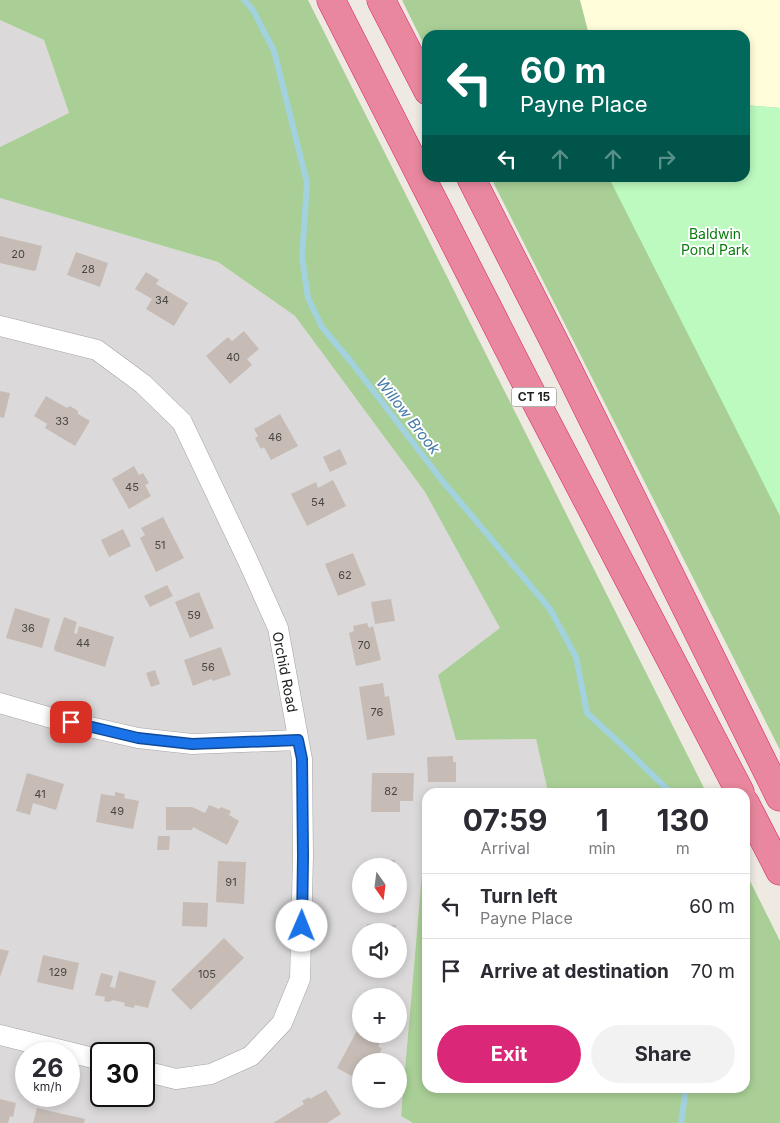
<!DOCTYPE html>
<meta charset="utf-8">
<style>
body{margin:0;font-family:Inter,sans-serif;background:#f2f2f3;color:#2b2b33;height:100vh;display:flex;flex-direction:column;font-size:19px;white-space:nowrap}
*{box-sizing:border-box;margin:0}
p{font-size:16px;color:#7c7c81}
.icon{flex:none;width:28px;height:28px;fill:none;stroke:currentColor;stroke-width:2;stroke-linecap:round;stroke-linejoin:round}
.map{position:relative;flex:1;overflow:hidden}
.sheet{position:absolute;left:422px;top:788px;width:328px;height:305px;display:flex;flex-direction:column;background:#fff;border-radius:15px;box-shadow:0 2px 8px #0003}
.sheet>*{flex:none}
.hud{position:absolute;left:422px;top:30px;width:328px;height:152px;border-radius:15px;box-shadow:0 2px 8px #0003;background:#00695c;color:#fff;overflow:hidden}
.needle{width:32px;rotate:166deg}
.fabs{position:absolute;left:352px;top:858px;display:grid;gap:10px}
.fabs a{display:grid;place-items:center;width:55px;height:55px;border-radius:50%;background:#fff;box-shadow:0 2px 8px #0003;font-size:25px}
.speed{position:absolute;left:15px;top:1042px;display:flex;gap:10px;font-size:25px;font-weight:700;text-align:center}
.speed>*{display:grid;place-content:center;width:65px;height:65px;border-radius:50%;background:#fff;box-shadow:0 2px 8px #0003;line-height:1}
.speed small{font-size:12px;font-weight:400}
.speed .limit{border:2px solid #111;border-radius:8px;background:#fff;color:#111}
.pin{position:absolute;display:grid;place-items:center;width:42px;height:42px;color:#fff;margin:-21px;border-radius:10px;box-shadow:0 2px 8px #0006}
.me{position:absolute;width:55px;margin:-28px;rotate:1deg;stroke-linejoin:round;filter:drop-shadow(0 0 4px #0008)}
.turn{display:flex;align-items:center;gap:18px;height:105px;padding:0 15px;font-size:22px}
.turn .icon{width:65px;height:65px;stroke-width:2.5}
.turn b{display:block;font-size:35px;line-height:42px}
.lanes{display:flex;align-items:center;height:48px;padding:0 15px;background:#0003;justify-content:center;gap:25px;direction:ltr}
.lanes .off{opacity:.35}
.eta{display:flex;justify-content:space-evenly;align-items:center;height:85px;text-align:center}
.eta b{font-size:30px;font-weight:700;line-height:35px}
.cta{display:flex;gap:10px;margin-top:auto;padding:10px 15px}
.cta a{flex:1;height:58px;border-radius:30px;background:#db2777;color:#fff;font-size:20px;font-weight:700;line-height:58px;text-align:center}
.cta a+a{background:#f2f2f3;color:#2b2b33}
ul{padding:0;list-style:none}
li{display:flex;align-items:center;gap:15px;height:65px;padding:0 15px;border-top:1px solid #e1e1e2}
li div{flex:1}
li b{display:block;font-size:19px}
li em{font-style:normal}
.map>svg:first-child{display:block}
.residential{fill:#dbd9da;fill-rule:evenodd}
.education{fill:#fffdda}
.forest{fill:#a9cf96}
.park{fill:#bdfabf}
.lines{fill:none;stroke-linecap:round;stroke-linejoin:round}
.stream{stroke:#a1d2dd;stroke-width:6}
.building{fill:#c6bcb5}
.street-casing{stroke:#a4a4a4;stroke-width:21}
.highway-casing{stroke:#db2069;stroke-width:29}
.street{stroke:#fff;stroke-width:20}
.highway{stroke:#e8879e;stroke-width:28}
.route-casing{stroke:#114b97;stroke-width:12}
.route{stroke:#1a73e8;stroke-width:9}
.labels{text-anchor:middle;stroke-width:4;stroke-linejoin:round;paint-order:stroke}
.number-label{font-size:11px;fill:#474543}
.shield{fill:#fff;stroke:#616161;stroke-width:1}
.shield-label{font-size:12px;font-weight:bold;fill:#1d1d1d}
.park-label{font-size:14px;fill:#097c0d;stroke:#fff}
.street-label{font-size:14px;fill:#1d1d1d;stroke:#fff}
.water-label{font-size:15px;font-style:italic;fill:#457aa6;stroke:#fff}
</style>
<div class="map">
<svg width="780" height="1123" viewBox="0 0 780 1123">
<rect width="100%" height="100%" fill="#eeeae2"/>
<path class="residential" d="M0 20 44 40 69 113 0 147Z
M0 198 218 262 295 316 425 492 501 628 456 740 536 739 548 792H428L427 846 424 850 401 1116 413 1123H0ZM361 866H399V904H361ZM361 931H399V969H361ZM361 996H399V1034H361ZM26 1054H69V1096H26ZM101 1054H144V1096H101ZM361 1061H399V1099H361Z"/>
<path class="education" d="M519 0H780V108L745 105V35H537Z"/>
<path class="forest" d="M0 0H308L706 792H548L536 739 456 740 438 675 500 628 425 492 295 316 218 262 0 198V147L69 113 44 40 0 20Z
M402 0H580L589 35H428L427 51Z
M745 105 780 108V750L491 178H745Z
M427 846 428 1088H745V871L780 941V1123H413L401 1116 424 850Z"/>
<path class="park" d="M745 105 780 108V516L609 178H745Z"/>
<g class="lines">
<path class="stream" d="M244 0 253 10 274 51 307 183 302 257 308 298 322 327 352 363 440 478 550 609 576 657 587 713 625 748 670 792
M681 1123 686 1088"/>
</g>
<path class="building" d="M0 236 42 246 36 270 34 271 0 263Z
M76 252 108 263 100 287 67 275Z
M146 272 159 280 156 284 188 303 174 326 146 309 152 299 135 289Z
M244 331 259 349 247 359 252 365 230 384 206 356 228 337 232 341Z
M0 391 10 393 4 418 0 417Z
M46 396 67 408 70 406 78 411V414L90 421 75 446 45 428 47 424 34 416Z
M280 414 298 446 271 460 264 447 261 449 255 438 258 436 254 429Z
M340 449 347 464 330 472 323 457Z
M134 466 139 475 143 473 149 483 145 485 151 496 129 509 112 479Z
M333 480 346 506 307 526 291 494 316 482 318 488Z
M163 517 184 558 156 572 140 538 145 535 141 528Z
M123 529 131 546 109 557 101 540Z
M353 553 366 585 338 596 325 564Z
M167 585 173 596 150 607 144 596Z
M199 592 214 628 190 638 175 602Z
M391 599 395 621 375 624 371 602Z
M15 608 50 619 42 648 6 638Z
M64 617 77 622 74 633 77 634 79 626 114 637 105 667 55 651 54 648Z
M367 623 369 628 373 626 381 660 356 666 349 633 354 631 353 626Z
M221 647 231 675 213 681 211 679 193 686 184 660Z
M155 670 160 684 151 687 146 673Z
M383 683 385 697 389 696 395 735 367 740 359 687Z
M453 756V762H456V782H428L427 757Z
M27 773 64 784 56 810 33 803 30 815 16 811Z
M372 773H414L413 801H400V812H371Z
M115 792 125 794 124 798 139 801 133 829 96 822 101 794 115 796Z
M209 805 219 809 221 807 231 811 229 815 239 821 227 845 193 827 192 830H166V807H192L205 813Z
M158 836H170L169 850H157Z
M368 860H395V866H368Z
M218 861 246 862 244 904 216 902Z
M183 902 208 903 207 927 182 926Z
M367 924 396 925V931H367Z
M224 938 244 958 191 1010 171 990Z
M0 949 9 951 0 977Z
M43 955 79 963 73 990 37 982Z
M119 971 156 981 148 1008 135 1005 134 1008 124 1006 125 1003 113 1000 109 1002 104 1001 105 997 95 995 101 973 113 976 110 987 115 988Z
M361 1023V1034H385L378 1046 382 1049 375 1061H361V1081L337 1068Z
M326 1090 341 1114 327 1123H273L304 1104 302 1101 309 1097 310 1099Z
M0 1099 16 1103 13 1117 10 1116 8 1123H0Z
M37 1108 85 1119 84 1123H33Z"/>
<g class="lines">
<defs>
<path id="street" d="M0 326 97 350 143 384 182 422 248 561 278 628 302 759 303 856 300 979 282 1023 251 1056 211 1074 176 1079 144 1071
M0 703 55 719 138 738 192 744 298 740
M0 1035 101 1060"/>
<path id="highway" d="M331 0 525 381 740 792
M381 0 428 91
M471 178 555 343 780 797
M745 803 780 871"/>
</defs>
<use href="#street" class="street-casing"/>
<use href="#highway" class="highway-casing"/>
<use href="#street" class="street"/>
<use href="#highway" class="highway"/>
</g>
<g class="lines">
<defs>
<path id="route" d="M71 722 138 738 192 744 298 740 302 759 303 856 302 926"/>
</defs>
<use href="#route" class="route-casing"/>
<use href="#route" class="route"/>
</g>
<g class="labels">
<g class="number-label">
<text x="18" y="258">20</text>
<text x="88" y="273">28</text>
<text x="162" y="304">34</text>
<text x="233" y="361">40</text>
<text x="62" y="425">33</text>
<text x="275" y="441">46</text>
<text x="132" y="491">45</text>
<text x="318" y="506">54</text>
<text x="160" y="549">51</text>
<text x="345" y="579">62</text>
<text x="194" y="619">59</text>
<text x="28" y="632">36</text>
<text x="83" y="647">44</text>
<text x="364" y="649">70</text>
<text x="208" y="671">56</text>
<text x="377" y="716">76</text>
<text x="391" y="795">82</text>
<text x="40" y="798">41</text>
<text x="117" y="815">49</text>
<text x="231" y="886">91</text>
<text x="58" y="976">129</text>
<text x="207" y="978">105</text>
</g>
<rect class="shield" x="511.5" y="387.5" width="45" height="19" rx="4"/>
<g class="shield-label">
<text x="534" y="401">CT 15</text>
</g>
<g class="park-label">
<text x="715" y="239">Baldwin<tspan x="715" dy="16">Pond Park</tspan></text>
</g>
<g class="street-label">
<text transform="translate(285 672) rotate(79)" y="5">Orchid Road</text>
</g>
<g class="water-label">
<text transform="translate(408 416) rotate(52)" y="5">Willow Brook</text>
</g>
</g>
</svg>
<div class="fabs">
<a><svg class="needle" viewBox="-14 -14 28 28"><path d="M0-13l5 13h-10z" fill="#e53935"/><path d="M0 13l5-13h-10z" fill="#7c7c81"/></svg></a>
<a><svg class="icon" aria-label="sound" viewBox="0 0 24 24"><path d="M4 9h4l5-4v14l-5-4H4zM17 9q2 3 0 6"/></svg></a>
<a>+</a>
<a>−</a>
</div>
<div class="speed"><div>26<small>km/h</small></div><div class="limit">30</div></div>
<div class="pin" style="left:71px;top:722px;background:#d93025"><svg class="icon" aria-label="arrive" viewBox="0 0 24 24"><path d="M6 21V4h12l-3 4 3 4H6"/></svg></div>
<svg class="me" style="left:302px;top:926px" viewBox="-20 -20 40 40"><circle r="19" fill="#fff"/><path d="M0-13L10 11 0 6-10 11z" fill="#1a73e8"/></svg>
<div class="hud">
<div class="turn"><svg class="icon" aria-label="left" viewBox="0 0 24 24"><path d="M17 20v-9H6M10 6l-5 5 5 5"/></svg><div><b>60 m</b>Payne Place</div></div>
<div class="lanes"><svg class="icon" aria-label="left" viewBox="0 0 24 24"><path d="M17 20v-9H6M10 6l-5 5 5 5"/></svg><svg class="icon off" aria-label="ahead" viewBox="0 0 24 24"><path d="M12 20V5M6 11l6-6 6 6"/></svg><svg class="icon off" aria-label="ahead" viewBox="0 0 24 24"><path d="M12 20V5M6 11l6-6 6 6"/></svg><svg class="icon off" aria-label="right" viewBox="0 0 24 24"><path d="M7 20v-9h11M14 6l5 5-5 5"/></svg></div>
</div>
<section class="sheet">
<div class="eta">
<div><b>07:59</b><p>Arrival</p></div>
<div><b>1</b><p>min</p></div>
<div><b>130</b><p>m</p></div>
</div>
<ul>
<li><svg class="icon" aria-label="left" viewBox="0 0 24 24"><path d="M17 20v-9H6M10 6l-5 5 5 5"/></svg><div><b>Turn left</b><p>Payne Place</p></div><em>60 m</em></li>
<li><svg class="icon" aria-label="arrive" viewBox="0 0 24 24"><path d="M6 21V4h12l-3 4 3 4H6"/></svg><div><b>Arrive at destination</b></div><em>70 m</em></li>
</ul>
<div class="cta"><a>Exit</a><a>Share</a></div>
</section>
</div>
